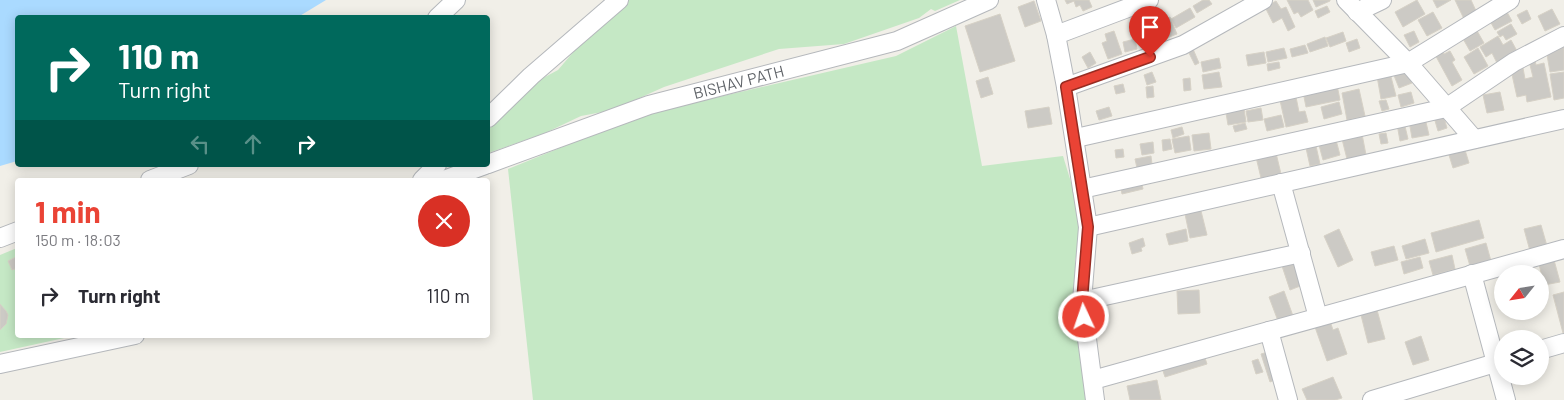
<!DOCTYPE html>
<meta charset="utf-8">
<style>
body{margin:0;font-family:Barlow,sans-serif;background:#f2f2f3;color:#2b2b33;height:100vh;display:flex;flex-direction:column;font-size:19px;white-space:nowrap}
*{box-sizing:border-box;margin:0}
p{font-size:16px;color:#7c7c81}
.icon{flex:none;width:28px;height:28px;fill:none;stroke:currentColor;stroke-width:2;stroke-linecap:round;stroke-linejoin:round}
.map{position:relative;flex:1;overflow:hidden}
.details{position:absolute;left:15px;top:178px;width:475px;height:160px;display:flex;flex-direction:column;background:#fff;border-radius:5px;box-shadow:0 2px 12px #0003}
.details>*{flex:none}
.hud{position:absolute;left:15px;top:15px;width:475px;height:152px;border-radius:5px;box-shadow:0 2px 12px #0003;background:#00695c;color:#fff;overflow:hidden}
.needle{width:32px;rotate:240deg}
.buttons{position:absolute;left:1494px;top:265px;display:grid;gap:10px}
.buttons a{display:grid;place-items:center;width:55px;height:55px;border-radius:50%;background:#fff;box-shadow:0 2px 12px #0003;font-size:25px}
.pin{position:absolute;display:grid;place-items:center;width:42px;height:42px;color:#fff;margin:-51px -21px;border-radius:50% 50% 50% 0;rotate:-45deg;box-shadow:0 0 5px #0007}
.pin .icon{rotate:45deg}
.me{position:absolute;width:55px;margin:-28px;rotate:357deg;stroke-linejoin:round;filter:drop-shadow(0 0 4px #0008)}
.turn{display:flex;align-items:center;gap:18px;height:105px;padding:0 20px;font-size:22px}
.turn .icon{width:65px;height:65px;stroke-width:2.5}
.turn b{display:block;font-size:35px;line-height:42px}
.lanes{display:flex;align-items:center;height:48px;padding:0 20px;background:#0003;justify-content:center;gap:25px;direction:ltr}
.lanes .off{opacity:.35}
.round{display:grid;place-items:center;flex:none;width:52px;height:52px;border-radius:26px;background:#f2f2f3}
.overview{display:flex;align-items:center;justify-content:space-between;height:85px;padding:0 20px}
h1{font-size:30px;font-weight:700;line-height:38px;color:#ea4335}
ul{padding:0;list-style:none}
li{display:flex;align-items:center;gap:15px;height:65px;padding:0 20px}
li div{flex:1}
li b{display:block;font-size:19px}
li em{font-style:normal}
.map>svg:first-child{display:block}
.green{fill:#c5e8c5}
.water{fill:#aadaff}
.building{fill:#cccac5;stroke:#d6d1c6}
.lines{fill:none;stroke-linecap:round;stroke-linejoin:round}
.minor-casing{stroke:#b5b8bc;stroke-width:20}
.minor{stroke:#fff;stroke-width:18}
.route-casing{stroke:#982c22;stroke-width:12}
.route{stroke:#ea4335;stroke-width:9}
.labels{text-anchor:middle;stroke-width:4;stroke-linejoin:round;paint-order:stroke}
.street-label{font-size:16px;fill:#5f6368;stroke:#fff}
</style>
<div class="map">
<svg width="1564" height="400" viewBox="0 0 1564 400">
<rect width="100%" height="100%" fill="#f1efe8"/>
<path class="green" d="M629 0H960L935 11 931 9 919 18 844 44 779 49 664 87 613 110 581 116 543 134 488 153V130L530 85 558 70 581 43Z
M956 26 982 166 1063 156 1085 228 1075 260 1090 400H533L508 169 641 115 896 56Z
M17 248 18 335H78L0 352V255Z"/>
<path class="water" d="M0 0H326L298 17 18 18 17 161 0 166Z"/>
<path class="building" d="M1065 0H1089L1092 7 1083 11 1080 5 1076 7 1074 1 1067 4Z
M1203 0H1209L1212 4 1197 13 1193 6Z
M1287 0H1308L1313 10 1301 17 1298 12 1294 14Z
M1313 0H1330V1L1316 7Z
M1417 0 1425 14 1403 27 1395 12Z
M1433 0H1451L1437 8Z
M1455 0H1471L1477 13 1464 19Z
M1034 1 1041 21 1025 27 1018 7Z
M1276 1 1281 9 1286 7 1295 27 1288 31 1282 18 1273 23 1265 7Z
M1327 6 1330 12 1318 18 1315 11Z
M1190 8 1195 17 1176 28 1171 19Z
M1552 9 1560 24 1545 31 1538 16Z
M1527 10 1531 19 1522 24 1517 15Z
M1433 12 1442 28 1427 36 1418 20Z
M1507 12 1512 21 1495 30 1490 21Z
M1000 14 1015 61 980 72 965 26Z
M1170 17 1177 34 1159 41 1152 24Z
M1511 24 1517 34 1506 40 1503 35 1500 37 1497 32Z
M1476 29 1484 43 1470 51 1462 37Z
M1114 31 1122 54 1108 59 1102 43 1107 41 1105 34Z
M1414 31 1419 42 1410 47 1404 35Z
M1343 32 1346 41 1330 47 1326 38Z
M1498 36 1503 45 1511 40 1517 51 1497 63 1492 53 1486 57 1480 47Z
M1325 37 1328 46 1310 52 1307 44Z
M1135 39 1137 49 1125 52 1123 42Z
M1357 39 1360 48 1349 52 1346 43Z
M1305 45 1308 53 1292 57 1290 49Z
M1439 45 1444 54 1450 51 1455 60 1452 62 1462 80 1452 86 1432 49Z
M1564 46V70L1550 72 1546 49Z
M1284 48 1287 58 1268 62 1266 52Z
M1478 48 1488 66 1474 74 1464 57Z
M1193 49 1199 63 1195 65 1188 51Z
M1090 52 1096 63 1088 68 1082 57Z
M1264 52 1266 63 1248 66 1246 55Z
M1219 58 1221 68 1203 72 1201 62Z
M1535 60 1536 65 1544 63 1551 97 1527 102 1526 95 1517 97 1511 70 1523 68 1525 79 1533 77 1529 61Z
M1279 62 1280 68 1268 71 1267 64Z
M1406 68 1412 83 1399 88 1393 73Z
M1152 72 1156 82 1147 85 1144 75Z
M1219 72 1222 87 1204 89 1202 75Z
M1564 72V98L1554 100 1550 74Z
M1390 73 1396 96 1381 99 1377 76Z
M988 77 993 94 981 98 976 81Z
M1190 78 1191 90 1184 91 1183 79Z
M1123 84 1125 92 1116 94 1114 86Z
M1337 85 1340 100 1306 107 1303 92Z
M1153 86 1154 97 1147 98 1146 87Z
M1359 89 1365 116 1347 120 1342 93Z
M1295 92 1299 112 1305 111 1308 122 1286 127 1279 96Z
M1411 92 1414 103 1401 107 1398 95Z
M1500 92 1504 110 1487 113 1483 95Z
M1386 100 1389 109 1382 111 1379 101Z
M1339 102 1342 114 1324 119 1321 107Z
M1049 107 1052 124 1028 128 1025 111Z
M1109 107 1112 116 1099 120 1096 111Z
M1261 108 1263 120 1248 122 1246 111Z
M1244 109 1246 122 1228 125 1226 113Z
M1442 111 1447 128 1438 131 1433 114Z
M1281 115 1284 127 1267 131 1264 119Z
M1425 118 1429 135 1412 138 1409 121Z
M1404 122 1408 139 1400 141 1397 124Z
M1245 123 1247 129 1235 132 1233 126Z
M1182 127 1184 134 1173 138 1171 130Z
M1209 133 1211 149 1194 151 1192 135Z
M1386 133 1388 143 1381 144 1379 134Z
M1362 134 1366 155 1347 159 1342 139Z
M1189 136 1191 150 1175 153 1172 139Z
M1170 139 1172 149 1163 151 1162 140Z
M1336 140 1340 155 1323 160 1319 145Z
M1153 142 1154 153 1142 155 1140 144Z
M1316 146 1320 164 1310 166 1306 148Z
M1123 149 1124 157 1116 158 1115 150Z
M1465 150 1469 163 1453 168 1449 155Z
M1276 153 1281 174 1261 178 1256 157Z
M1151 156 1152 164 1137 168 1135 159Z
M1141 179 1143 189 1122 194 1120 184Z
M1201 211 1207 235 1190 238 1185 214Z
M1479 220 1484 238 1436 252 1431 233Z
M1541 225 1547 246 1530 251 1524 229Z
M1186 229 1188 241 1169 245 1166 234Z
M1339 229 1353 260 1338 267 1324 236Z
M1143 238 1145 246 1141 248 1142 251 1132 254 1129 243Z
M1425 239 1429 253 1406 259 1402 246Z
M1486 243 1491 261 1470 266 1465 249Z
M1394 246 1398 260 1375 266 1371 252Z
M1452 255 1455 269 1433 275 1429 261Z
M18 256V268L12 270 8 261Z
M1420 257 1423 268 1404 274 1401 262Z
M1300 260 1308 283 1290 290 1282 266Z
M1554 260 1560 282 1544 285 1539 264Z
M1199 290 1200 313 1178 314 1177 291Z
M1284 291 1293 316 1278 321 1269 297Z
M1564 292V333H1563L1553 295Z
M0 304 6 311 8 315 6 324 0 330Z
M1377 310 1385 339 1368 343 1361 315Z
M1330 321 1333 330 1338 328 1347 354 1327 361 1315 327Z
M1421 336 1429 360 1413 365 1405 342Z
M1268 352 1277 379 1270 382 1261 354Z
M1204 355 1207 364 1165 377 1162 368Z
M1258 359 1263 372 1256 374 1252 361Z
M1333 377 1342 398 1335 400H1307L1302 389Z
M1157 380 1161 400H1130L1127 386Z"/>
<g class="lines">
<defs>
<g id="minor">
<path d="M1046 0 1056 35 1066 87 1088 227 1082 301 1095 400"/>
<path d="M1346 0 1408 63 1474 139"/>
<path d="M1357 12 1382 0"/>
<path d="M437 18 456 0"/>
<path d="M1056 35 1149 0"/>
<path d="M1066 87 1183 45 1263 0"/>
<path d="M488 118 531 76 619 0"/>
<path d="M1076 138 1408 63 1510 0"/>
<path id="s1" d="M488 164 649 105 897 41 989 0"/>
<path d="M150 180 189 165"/>
<path d="M422 180 437 165"/>
<path d="M444 180 485 165"/>
<path d="M1281 183 1318 317"/>
<path d="M1082 189 1446 108 1514 62 1564 36"/>
<path d="M1088 227 1564 119"/>
<path d="M0 238 18 231"/>
<path d="M1472 274 1506 400"/>
<path d="M1082 301 1301 253"/>
<path d="M1269 331 1288 400"/>
<path d="M1540 350 1564 343"/>
<path d="M0 364 135 335"/>
<path d="M1093 380 1564 249"/>
<path d="M1372 400 1502 361"/>
</g>
</defs>
<use href="#minor" class="minor-casing"/>
<use href="#minor" class="minor"/>
</g>
<g class="lines">
<defs>
<path id="route" d="M1084 317 1082 301 1088 227 1066 87 1150 57"/>
</defs>
<use href="#route" class="route-casing"/>
<use href="#route" class="route"/>
</g>
<g class="labels">
<g class="street-label">
<text dy="6" stroke="none"><textPath href="#s1" startOffset="264">BISHAV PATH</textPath></text>
</g>
</g>
</svg>
<div class="buttons">
<a><svg class="needle" viewBox="-14 -14 28 28"><path d="M0-13l5 13h-10z" fill="#e53935"/><path d="M0 13l5-13h-10z" fill="#7c7c81"/></svg></a>
<a><svg class="icon" aria-label="layers" viewBox="0 0 24 24"><path d="M12 4l9 5-9 5-9-5zM3 14l9 5 9-5"/></svg></a>
</div>
<div class="pin" style="left:1150px;top:57px;background:#d93025"><svg class="icon" aria-label="arrive" viewBox="0 0 24 24"><path d="M6 21V4h12l-3 4 3 4H6"/></svg></div>
<svg class="me" style="left:1084px;top:317px" viewBox="-20 -20 40 40"><circle r="17" fill="#ea4335" stroke="#fff" stroke-width="3"/><path d="M0-11L8 9 0 5-8 9z" fill="#fff"/></svg>
<div class="hud">
<div class="turn"><svg class="icon" aria-label="right" viewBox="0 0 24 24"><path d="M7 20v-9h11M14 6l5 5-5 5"/></svg><div><b>110 m</b>Turn right</div></div>
<div class="lanes"><svg class="icon off" aria-label="left" viewBox="0 0 24 24"><path d="M17 20v-9H6M10 6l-5 5 5 5"/></svg><svg class="icon off" aria-label="ahead" viewBox="0 0 24 24"><path d="M12 20V5M6 11l6-6 6 6"/></svg><svg class="icon" aria-label="right" viewBox="0 0 24 24"><path d="M7 20v-9h11M14 6l5 5-5 5"/></svg></div>
</div>
<section class="details">
<div class="overview"><div><h1>1 min</h1><p>150 m · 18:03</p></div><a class="round" style="background:#d93025;color:#fff"><svg class="icon" aria-label="close" viewBox="0 0 24 24"><path d="M6 6l12 12M18 6L6 18"/></svg></a></div>
<ul>
<li><svg class="icon" aria-label="right" viewBox="0 0 24 24"><path d="M7 20v-9h11M14 6l5 5-5 5"/></svg><div><b>Turn right</b></div><em>110 m</em></li>
</ul>
</section>
</div>
